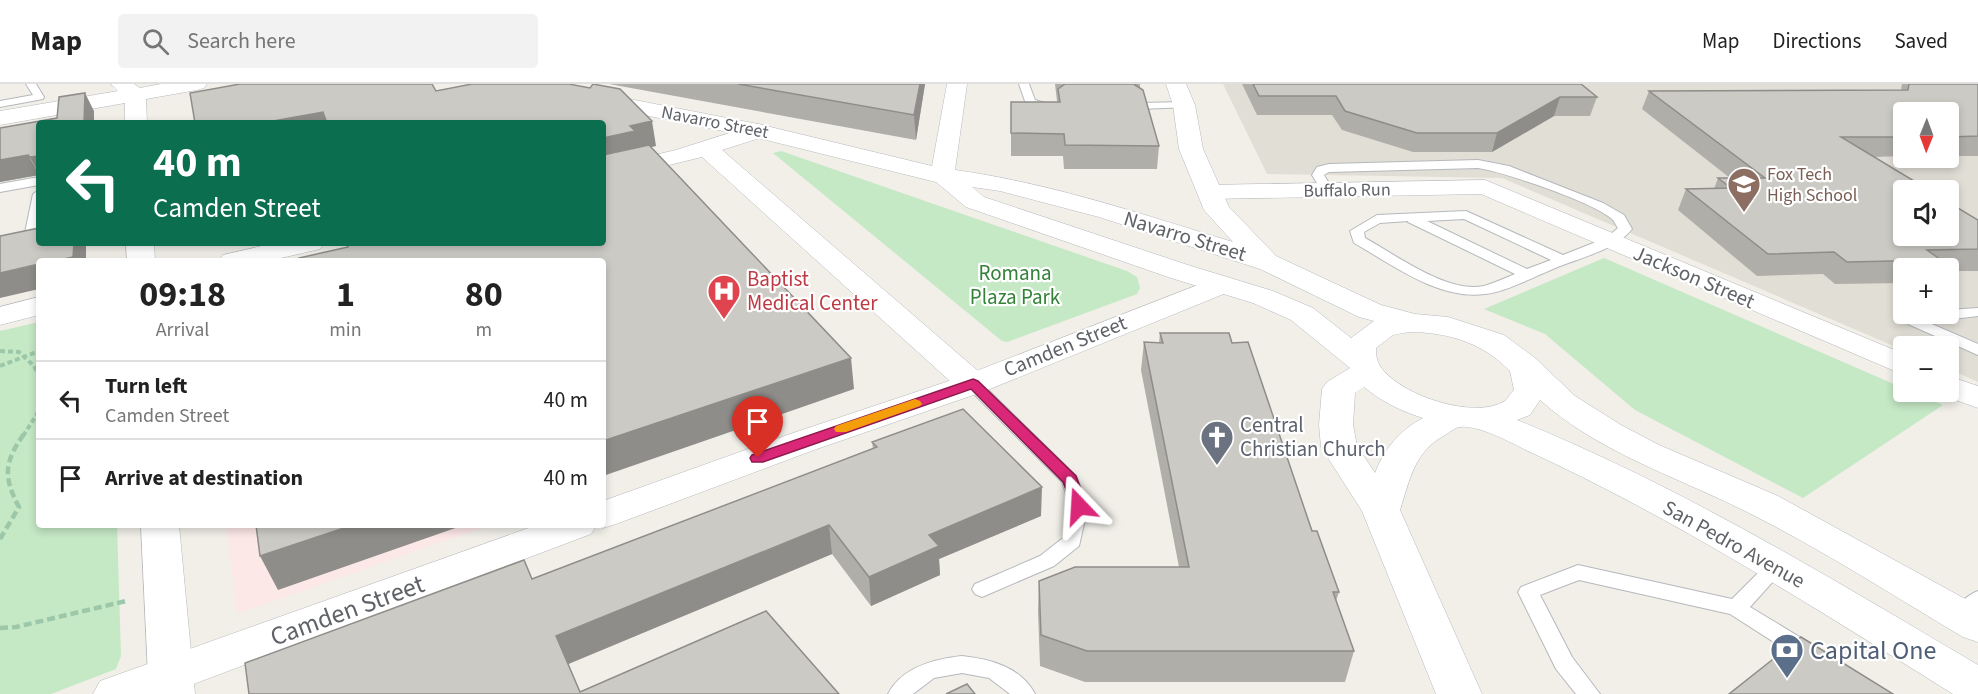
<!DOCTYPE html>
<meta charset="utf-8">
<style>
body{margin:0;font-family:"Source Sans 3",sans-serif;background:#f2f2f2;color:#222;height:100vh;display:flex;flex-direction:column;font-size:22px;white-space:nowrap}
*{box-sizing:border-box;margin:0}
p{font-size:20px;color:#767676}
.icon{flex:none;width:33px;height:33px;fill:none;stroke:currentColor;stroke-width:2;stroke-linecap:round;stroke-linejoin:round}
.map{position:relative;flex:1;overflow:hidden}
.sheet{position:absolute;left:36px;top:174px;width:570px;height:270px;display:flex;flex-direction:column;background:#fff;border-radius:6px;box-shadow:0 3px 9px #0003}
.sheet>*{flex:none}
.banner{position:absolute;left:36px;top:36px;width:570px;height:126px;border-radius:6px;box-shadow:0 3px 9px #0003;background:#0b6e4f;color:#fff;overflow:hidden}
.needle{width:39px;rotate:181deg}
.fabs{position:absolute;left:1893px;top:18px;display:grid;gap:12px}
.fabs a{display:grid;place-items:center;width:66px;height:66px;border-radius:6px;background:#fff;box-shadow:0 3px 9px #0003;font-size:30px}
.pin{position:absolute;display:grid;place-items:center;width:51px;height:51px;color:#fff;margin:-62px -26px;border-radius:50% 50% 50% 0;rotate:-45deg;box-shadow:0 0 6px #0007}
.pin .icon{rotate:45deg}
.me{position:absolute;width:66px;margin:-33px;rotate:340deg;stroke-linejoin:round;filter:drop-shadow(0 0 4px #0008)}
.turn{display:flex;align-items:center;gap:21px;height:126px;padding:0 18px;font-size:27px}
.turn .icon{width:78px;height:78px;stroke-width:2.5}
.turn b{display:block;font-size:42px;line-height:51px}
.eta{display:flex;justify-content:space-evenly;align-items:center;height:102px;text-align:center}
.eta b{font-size:36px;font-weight:700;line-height:42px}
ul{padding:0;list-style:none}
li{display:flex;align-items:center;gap:18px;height:78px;padding:0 18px;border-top:2px solid #e0e0e0}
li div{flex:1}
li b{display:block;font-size:22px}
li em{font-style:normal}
header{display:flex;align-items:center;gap:36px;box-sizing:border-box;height:84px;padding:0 30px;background:#fff;border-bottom:2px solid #e0e0e0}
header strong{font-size:28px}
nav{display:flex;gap:33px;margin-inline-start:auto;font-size:21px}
.search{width:420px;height:54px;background:#f2f2f2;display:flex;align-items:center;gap:15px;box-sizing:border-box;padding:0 21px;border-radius:6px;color:#767676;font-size:22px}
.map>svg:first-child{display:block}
.education{fill:#e1ded6;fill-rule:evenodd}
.medical{fill:#fce8e6}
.green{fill:#c5e8c5}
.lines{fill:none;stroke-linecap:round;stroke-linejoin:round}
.service-casing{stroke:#b5b8bc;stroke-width:2}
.minor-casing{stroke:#b5b8bc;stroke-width:1}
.tertiary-casing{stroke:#b5b8bc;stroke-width:1}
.secondary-casing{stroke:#b6babf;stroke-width:1}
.path-far1{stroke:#9cc7a9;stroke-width:4;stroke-dasharray:5 3;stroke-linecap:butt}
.path{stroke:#9cc7a9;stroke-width:4.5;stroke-dasharray:8 4;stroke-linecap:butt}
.service{fill:#fff;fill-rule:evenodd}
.minor{fill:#fff;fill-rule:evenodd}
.tertiary{fill:#fff;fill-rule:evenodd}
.secondary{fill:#fff;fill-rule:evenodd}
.wall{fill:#afaea9}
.shaded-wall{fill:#8f8d8a}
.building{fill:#cccac5;stroke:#8f8d8a;stroke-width:1.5}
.route{fill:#db2777;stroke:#8e194d;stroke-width:1.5}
.slow{fill:#f59e0b}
.labels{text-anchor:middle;stroke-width:4.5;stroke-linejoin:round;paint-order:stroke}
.far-street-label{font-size:18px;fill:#5f6368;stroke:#fff}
.far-education-label{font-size:18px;fill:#785e54;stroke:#fff;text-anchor:start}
.street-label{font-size:21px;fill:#5f6368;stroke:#fff}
.park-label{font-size:21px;fill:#348238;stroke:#fff}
.health-label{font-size:21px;fill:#be3a42;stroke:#fff;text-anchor:start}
.worship-label{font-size:21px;fill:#5b616d;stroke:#fff;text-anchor:start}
.near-street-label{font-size:26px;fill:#5f6368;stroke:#fff}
.near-service-label{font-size:26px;fill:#4e5e75;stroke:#fff;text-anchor:start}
</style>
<header>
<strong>Map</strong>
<div class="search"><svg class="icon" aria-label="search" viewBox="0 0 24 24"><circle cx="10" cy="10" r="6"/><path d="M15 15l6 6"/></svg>Search here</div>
<nav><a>Map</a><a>Directions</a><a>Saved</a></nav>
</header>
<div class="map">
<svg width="1978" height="610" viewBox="0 0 1978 610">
<rect width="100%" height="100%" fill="#f1efe8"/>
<path class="education" d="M1223 0H1978V298L1949 285 1948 262H1904L1903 266 1502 94 1267 90ZM1904 28H1948V74H1904ZM1904 106H1948V152H1904ZM1904 184H1948V230H1904Z"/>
<path class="medical" d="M226 441H490L237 530Z"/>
<path class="green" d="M781 67 1127 187 1137 193 1140 204 1137 210 1007 258 1002 257 773 69Z
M1604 174 1903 304 1904 308H1912L1943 321 1803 414 1635 326 1545 250 1484 225Z
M39 238V441H117L121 572 116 585 51 610H0V247Z"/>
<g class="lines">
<defs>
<path id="service" d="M26 0H36L44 13 43 15 0 23V17L33 11Z
M1019 0H1029L1035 16 1056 22 1051 25 1026 20Z
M1184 18 1189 21 1188 23 1140 25 1135 22 1140 19Z
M1478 76 1509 82 1603 119 1624 131 1632 145C1616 165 1586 172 1563 181 1541 189 1507 208 1485 210 1438 216 1393 181 1354 159L1350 147 1377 131 1466 127 1563 171 1606 154 1618 144C1617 143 1614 137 1613 136 1596 119 1504 88 1478 84L1329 88 1324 91 1333 106 1327 110 1323 109 1312 91 1317 83 1329 80ZM1464 135 1551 176 1527 185 1427 137ZM1408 137V138L1515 190C1505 194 1494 199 1484 202 1448 210 1396 171 1365 154L1364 148 1380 139Z
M39 93V101L0 108V100Z
M39 106V145L36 163 29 167 22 163 33 110Z
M1978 224V232L1927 238 1978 260V271L1908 240 1905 237 1908 234 1924 230H1948V226Z
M973 295 979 297 1076 392 1088 422 1079 462 1054 482 982 513 975 510 972 505 975 500 1040 472 1063 454 1070 422 1062 398 967 303 965 300 967 297Z
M1777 475 1784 477 1787 482 1750 523 1818 564 1821 570 1818 576 1810 579 1802 576 1730 530 1579 496 1540 511 1572 573 1600 610H1576L1556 585 1518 508 1521 503 1578 481 1732 515 1770 477Z
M1978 507V528C1970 536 1965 541 1954 538L1950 532C1956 522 1967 511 1978 507Z
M962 572C990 575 1021 583 1035 610H1010L989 594 962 589 934 594 913 610H888C902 583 934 575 962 572Z"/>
<path id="minor" d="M111 0H134L140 4 161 0H207L204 4 197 6 146 15 147 39H125V19L0 41V27L118 7Z
M758 40 766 42 769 47 766 52 722 66 985 293 989 300 985 307 973 310 961 307 702 73 603 97V83L676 66Z
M1485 96 1904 270V291L1481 110 1209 115 1200 113 1197 108 1200 103 1209 101Z
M126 159H154L155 177H127Z
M275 159H324L320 165 268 177H219L223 171Z
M39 213V231L0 241V223Z
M1948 292 1978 302V324L1936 309 1948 308Z
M141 441H179L195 610H149Z"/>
<path id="tertiary" d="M1221 192 1231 195 1235 201 1231 207 985 307 814 366 616 440 603 444 596 442 591 450 167 610H93L100 597 537 441H603V417L790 350 961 293Z"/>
<path id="secondary" d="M511 0H552L758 40 932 82 947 0H967L955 86C1050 99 1141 130 1233 158L1204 126 1179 65 1173 21 1166 0H1186L1195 21 1203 65 1229 123 1276 172 1381 221 1415 230 1448 233 1504 251 1535 274 1575 312 1621 341 1659 361 1778 412 1978 522V558L1963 553C1892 511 1823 466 1749 429 1678 393 1601 370 1540 316L1530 331 1517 336C1678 401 1829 493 1978 581V610H1953C1815 524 1676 435 1528 367 1512 359 1477 340 1460 343 1455 343 1449 349 1445 351 1414 368 1410 395 1400 426L1482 610H1436L1362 427 1321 363 1319 341 1322 305 1327 298 1350 284 1291 236 1253 219 1171 194 966 123 936 98 758 54 521 6 514 4ZM972 103 1000 107 1099 133 1260 185 1359 233 1374 237 1351 254 1313 224 1273 207 1191 182 984 113ZM1409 248C1448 248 1483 259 1510 287L1514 306C1511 309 1508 314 1505 317 1475 336 1404 312 1383 286 1377 279 1376 273 1376 264L1393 251ZM1364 303C1382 318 1401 327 1423 334 1400 346 1384 365 1375 389L1357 362 1353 341 1355 309Z"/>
</defs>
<use href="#service" class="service-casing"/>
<use href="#minor" class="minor-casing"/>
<use href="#tertiary" class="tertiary-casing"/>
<use href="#secondary" class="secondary-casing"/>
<path class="path-far1" d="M0 267 19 268 34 282 39 292
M0 282 39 267
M23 352 39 327"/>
<path class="path" d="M0 455 19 423C3 393 4 378 24 350
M0 544 16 543 126 517"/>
<use href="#service" class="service"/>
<use href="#minor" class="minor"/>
<use href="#tertiary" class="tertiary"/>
<use href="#secondary" class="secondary"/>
</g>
<path class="wall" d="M609 0H925L916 56Z
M1055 0H1140V4L1159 62 1157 85H1064L1063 72H1011V18H1058L1057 17Z
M1242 0H1581L1597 13 1590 32H1554L1492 68H1413L1342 46 1332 31H1257Z
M1902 0H1978V72H1948V28H1904V72L1873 73 1978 165V187H1948V184H1904V199L1835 200 1823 190 1757 192 1678 126 1686 105H1714L1718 94H1730L1642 25 1649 7 1901 6Z
M94 27V39H39V91L0 98V44L57 34Z
M1160 249 1232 259 1339 508 1336 517 1354 567 1345 598H1085L1040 582 1038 527 1039 497 1179 483 1141 286 1144 258 1159 259Z
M872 358 1041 432 939 475 940 491 871 522 832 470 568 580 580 608 839 610H249L532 495 873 365Z"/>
<path class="shaded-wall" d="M920 0H925L916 56 914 31Z
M85 9 94 27V39H84Z
M1560 13 1554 32 1492 68 1497 49Z
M323 28 327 39H262Z
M652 37 656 62 639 66 603 81V54L630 42Z
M28 71 39 91 0 98V76Z
M39 72V89L30 73Z
M74 159H86V177H54Z
M39 180V205L0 214V189Z
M851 274 854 305 603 392V357Z
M1042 403 1041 432 939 475 940 491 871 522 869 493 929 451Z
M353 441H464L278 506 260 472Z
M829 441 832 470 566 581 556 552Z"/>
<path class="building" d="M240 0H432L436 7 472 0H569L590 4 593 0 620 5 652 37 630 42 635 47 603 54V39H327L323 28 262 39H195L190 9Z
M738 0H920L914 31Z
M1065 0H1136L1135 1 1143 6 1159 62 1065 61 1064 50 1011 49V18H1060L1058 5Z
M1253 0H1581L1597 13H1560L1497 49H1417L1345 27 1336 12H1259Z
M1909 0H1978V52L1948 53V28H1904V53H1841L1929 106H1904V152H1948V118L1978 136V165L1927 166 1941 176 1847 178 1834 168 1768 170 1686 105 1731 104 1718 94H1765L1649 7 1908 6Z
M85 9 84 39H39V72L30 73 28 71 0 76V44L57 34 59 13Z
M649 61 851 274 603 357V177H300L299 174 348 163 347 159H603V71Z
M39 144V159H74L73 173 54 177H39V180L0 189V152Z
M1160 249H1229L1232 259 1248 258 1312 447H1317L1339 508H1333L1354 567H1087L1041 551 1039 497 1075 483H1189L1144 258 1163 259Z
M963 325 1042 403 929 451 939 462 869 493 829 441 556 552 580 608 766 527 839 610H249L245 579 524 476 532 495 877 363 872 358Z
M256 441H353L260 472Z
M1801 553 1893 610H1729Z
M967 600 975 610H946Z"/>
<path class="route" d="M973 295 978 297 1076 392 1087 422 1085 426H1074L1063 398 971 305 763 378H752L750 374 752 371Z"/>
<path class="slow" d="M915 315 920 317 922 320 920 322 846 348H836L834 345 836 342Z"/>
<defs>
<symbol id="school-pin" viewBox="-11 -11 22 30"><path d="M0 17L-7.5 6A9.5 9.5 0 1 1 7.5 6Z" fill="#8d6e63" stroke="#fff"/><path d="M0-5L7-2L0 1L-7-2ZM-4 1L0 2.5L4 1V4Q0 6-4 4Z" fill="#fff"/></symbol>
<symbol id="hospital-pin" viewBox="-11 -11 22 30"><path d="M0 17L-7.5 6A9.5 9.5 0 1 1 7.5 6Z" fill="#e0444e" stroke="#fff"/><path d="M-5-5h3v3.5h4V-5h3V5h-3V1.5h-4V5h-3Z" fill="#fff"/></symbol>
<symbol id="church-pin" viewBox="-11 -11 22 30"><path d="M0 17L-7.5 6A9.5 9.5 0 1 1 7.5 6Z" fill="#6b7280" stroke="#fff"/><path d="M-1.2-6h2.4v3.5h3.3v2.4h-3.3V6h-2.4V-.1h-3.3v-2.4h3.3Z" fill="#fff"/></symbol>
<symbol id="bank-pin" viewBox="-11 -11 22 30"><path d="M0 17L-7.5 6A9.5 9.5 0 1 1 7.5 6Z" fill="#5c6f8a" stroke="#fff"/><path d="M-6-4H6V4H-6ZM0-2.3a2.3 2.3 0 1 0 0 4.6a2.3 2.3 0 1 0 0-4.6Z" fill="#fff"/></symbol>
</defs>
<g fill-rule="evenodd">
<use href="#school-pin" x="1725" y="81" width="38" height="52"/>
<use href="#hospital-pin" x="705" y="188" width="38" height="52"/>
<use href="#church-pin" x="1198" y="334" width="38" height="52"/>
<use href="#bank-pin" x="1768" y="547" width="38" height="52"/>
</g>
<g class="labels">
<g class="far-street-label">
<text transform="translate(715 38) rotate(11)" y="6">Navarro Street</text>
<text transform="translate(1347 106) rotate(-1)" y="6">Buffalo Run</text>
</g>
<g class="far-education-label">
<text x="1767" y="96">Fox Tech<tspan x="1767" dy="21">High School</tspan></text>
</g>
<g class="street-label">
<text transform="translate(1185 152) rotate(17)" y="7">Navarro Street</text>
<text transform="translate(1694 193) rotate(23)" y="7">Jackson Street</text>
<text transform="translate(1065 262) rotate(-22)" y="7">Camden Street</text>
<text transform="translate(1734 460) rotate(29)" y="7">San Pedro Avenue</text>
</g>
<g class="park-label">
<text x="1015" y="196">Romana<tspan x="1015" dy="24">Plaza Park</tspan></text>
</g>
<g class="health-label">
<text x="747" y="202">Baptist<tspan x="747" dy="24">Medical Center</tspan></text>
</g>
<g class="worship-label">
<text x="1240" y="348">Central<tspan x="1240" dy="24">Christian Church</tspan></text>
</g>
<g class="near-street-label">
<text transform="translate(347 526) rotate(-20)" y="9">Camden Street</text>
</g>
<g class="near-service-label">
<text x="1810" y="575">Capital One</text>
</g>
</g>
</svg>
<div class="fabs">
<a><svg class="needle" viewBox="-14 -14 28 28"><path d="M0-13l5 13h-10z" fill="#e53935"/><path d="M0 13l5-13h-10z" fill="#767676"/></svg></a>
<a><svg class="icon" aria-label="sound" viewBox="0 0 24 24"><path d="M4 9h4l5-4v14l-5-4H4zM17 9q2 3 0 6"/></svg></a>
<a>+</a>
<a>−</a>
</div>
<div class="pin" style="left:758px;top:374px;background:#d93025"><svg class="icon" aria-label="arrive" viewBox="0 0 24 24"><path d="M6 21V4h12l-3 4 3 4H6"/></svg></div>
<svg class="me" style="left:1079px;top:422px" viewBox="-20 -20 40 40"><path d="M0-17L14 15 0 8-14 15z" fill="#db2777" stroke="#fff" stroke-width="4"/></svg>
<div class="banner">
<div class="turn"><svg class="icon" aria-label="left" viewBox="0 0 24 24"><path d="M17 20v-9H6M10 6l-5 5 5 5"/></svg><div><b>40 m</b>Camden Street</div></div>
</div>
<section class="sheet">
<div class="eta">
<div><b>09:18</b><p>Arrival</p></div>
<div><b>1</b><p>min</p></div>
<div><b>80</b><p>m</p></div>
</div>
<ul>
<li><svg class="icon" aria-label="left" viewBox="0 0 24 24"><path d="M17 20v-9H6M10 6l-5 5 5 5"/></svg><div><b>Turn left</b><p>Camden Street</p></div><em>40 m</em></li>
<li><svg class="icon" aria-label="arrive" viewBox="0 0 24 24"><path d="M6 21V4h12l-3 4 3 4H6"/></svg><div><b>Arrive at destination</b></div><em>40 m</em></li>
</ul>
</section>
</div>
